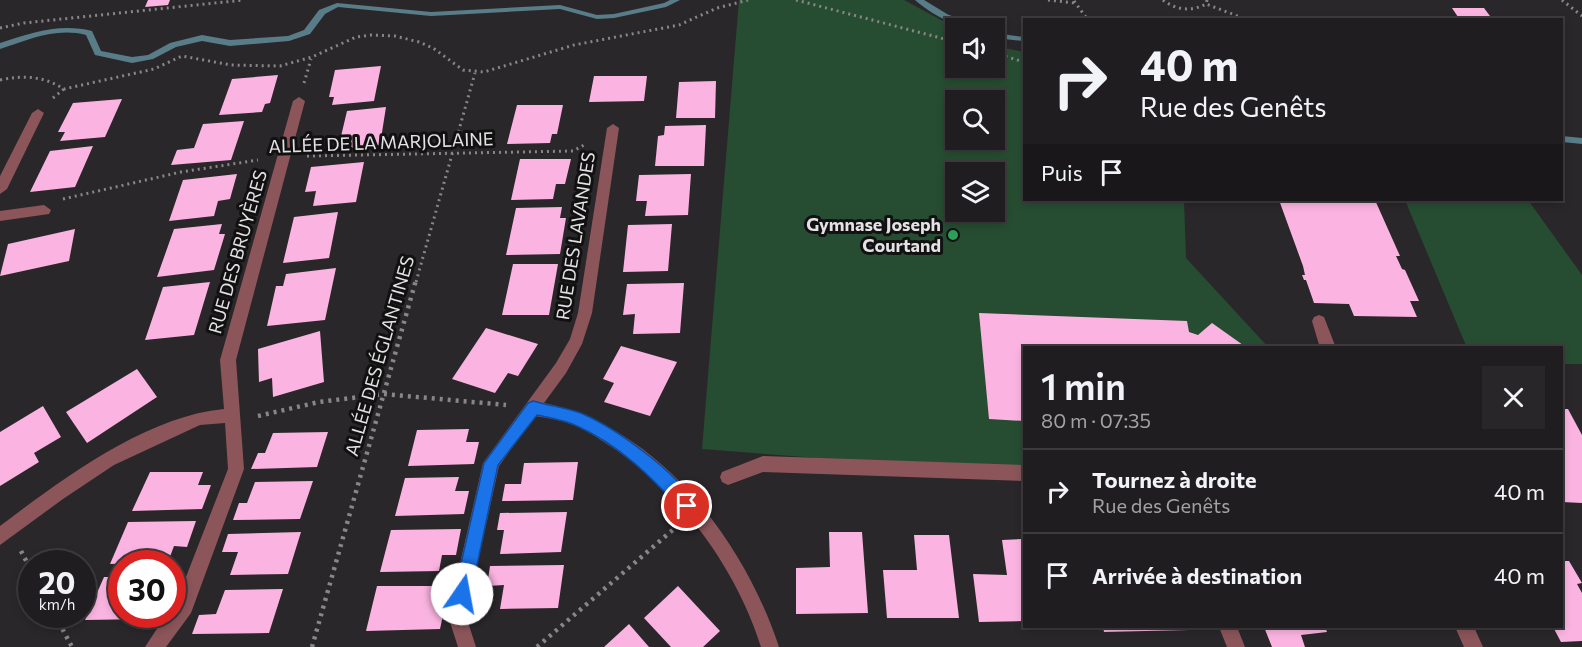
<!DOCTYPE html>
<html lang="fr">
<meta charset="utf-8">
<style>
body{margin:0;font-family:Commissioner,sans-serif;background:#282629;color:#f1f3f6;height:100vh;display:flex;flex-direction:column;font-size:22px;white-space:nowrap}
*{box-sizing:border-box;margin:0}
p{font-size:20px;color:#a2a2a5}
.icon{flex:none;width:33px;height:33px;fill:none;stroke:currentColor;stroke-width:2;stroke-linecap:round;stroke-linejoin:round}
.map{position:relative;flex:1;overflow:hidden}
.side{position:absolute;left:1023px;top:346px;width:540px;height:282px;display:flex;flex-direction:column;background:#201d20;border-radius:0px;box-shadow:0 3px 9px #0003,0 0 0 2px #3d3b3e}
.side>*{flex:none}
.hud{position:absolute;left:1023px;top:18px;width:540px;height:183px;border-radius:0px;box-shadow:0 3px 9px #0003,0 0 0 2px #3d3b3e;background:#201d20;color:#f1f3f6;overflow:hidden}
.tools{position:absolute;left:945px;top:18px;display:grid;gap:12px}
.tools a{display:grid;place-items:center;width:60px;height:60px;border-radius:0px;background:#201d20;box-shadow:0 3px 9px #0003,0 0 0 2px #3d3b3e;font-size:30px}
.speed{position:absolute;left:18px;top:550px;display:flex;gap:12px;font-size:30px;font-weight:700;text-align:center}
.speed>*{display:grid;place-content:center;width:78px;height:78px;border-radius:50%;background:#201d20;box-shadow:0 3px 9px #0003,0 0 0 2px #3d3b3e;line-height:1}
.speed small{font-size:15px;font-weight:400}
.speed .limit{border:9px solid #d22;background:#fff;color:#111}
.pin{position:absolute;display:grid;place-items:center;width:51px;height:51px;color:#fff;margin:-26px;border:3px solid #fff;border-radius:50%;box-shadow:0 2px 6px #0007}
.me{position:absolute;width:66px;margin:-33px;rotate:12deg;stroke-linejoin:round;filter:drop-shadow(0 0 4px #0008)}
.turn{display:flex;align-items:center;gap:21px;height:126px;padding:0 18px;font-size:27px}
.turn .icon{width:78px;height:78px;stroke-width:2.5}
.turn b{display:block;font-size:42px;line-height:51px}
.then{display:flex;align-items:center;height:57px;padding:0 18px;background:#0003;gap:12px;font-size:22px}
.round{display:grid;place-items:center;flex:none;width:63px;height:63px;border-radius:0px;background:#282629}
.headline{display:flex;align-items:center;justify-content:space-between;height:102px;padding:0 18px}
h1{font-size:36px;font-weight:600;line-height:45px}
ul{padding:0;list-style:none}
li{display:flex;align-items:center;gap:18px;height:84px;padding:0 18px;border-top:2px solid #3d3b3e}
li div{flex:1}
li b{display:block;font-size:22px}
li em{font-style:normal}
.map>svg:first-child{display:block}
.green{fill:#264d31;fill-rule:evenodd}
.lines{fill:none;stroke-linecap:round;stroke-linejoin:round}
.stream{fill:#587c88;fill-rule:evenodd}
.building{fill:#fbb4e1}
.path-far1{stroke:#888688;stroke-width:3;stroke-dasharray:2 4;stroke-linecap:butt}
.path{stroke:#888688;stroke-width:4.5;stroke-dasharray:3 5;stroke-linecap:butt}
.minor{fill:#8b555a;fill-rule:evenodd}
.route{fill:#1a73e8;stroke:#114b97;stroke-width:1.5}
.leisure-dot{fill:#2e9e5b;stroke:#121112;stroke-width:2}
.labels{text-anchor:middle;stroke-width:6;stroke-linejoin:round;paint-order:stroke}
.street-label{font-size:18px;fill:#e4e2e4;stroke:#121112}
.poi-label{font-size:18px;font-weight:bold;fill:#e4e2e4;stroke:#121112;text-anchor:end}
</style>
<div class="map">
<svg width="1582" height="647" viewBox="0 0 1582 647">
<rect width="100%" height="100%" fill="#2a272a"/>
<path class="green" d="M739 0H904L956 28V68H994L995 46 1024 52V200H1184L1186 258 1269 348H1024V473L985 471 702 449ZM956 100H994V140H956ZM956 172H994V212H956Z
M1405 200H1528L1582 275V364H1562V348H1467Z"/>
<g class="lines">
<path class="stream" d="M670 0H680L666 7 614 18 597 19 560 9 431 16 338 7 325 14 310 34 289 41 230 46 202 41 176 47 153 59 132 63 95 55 86 35C56 27 28 40 0 49V43C31 33 59 23 92 31L101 51 132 57 148 55 170 43 202 35 230 40 288 36 304 30 319 10 337 3 431 12 560 5 597 15 614 14 664 3Z
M915 0H924L947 14 980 28C959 30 931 14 915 0Z
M994 33 1024 37V41L994 38Z
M1562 136 1582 138V144L1562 142Z"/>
</g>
<path class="building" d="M148 0H170L168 5 145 7Z
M1452 8H1484L1493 20H1460Z
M381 66 374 101 332 105 334 97H329L335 70Z
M278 75 270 103 265 104 262 112 219 115 232 79Z
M594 76H647L644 101 589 102Z
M716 81 715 118H676L679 82Z
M122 99 105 137 60 141 65 132H58L73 103Z
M517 105H563L557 134H552L550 143 507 144Z
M386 107 380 145 338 149 347 111Z
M244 121 231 160 171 165 177 150 194 148 203 124Z
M706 125 704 166H655L658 136 664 135 665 126Z
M93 146 75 187 30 192 50 151Z
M520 159H571L565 184H556L553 199 511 200Z
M364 162 356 202 313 206 316 191 305 192 311 167Z
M237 174 230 199 218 201 214 216 169 221 183 180Z
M691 174 688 215 645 216 647 201H636L639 175Z
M1279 200H1375L1400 256H1396L1402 269 1405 270 1419 301H1410L1417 317 1354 316 1349 304 1314 303 1306 280H1304L1302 275H1305L1303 266Z
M562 207 560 218H566L560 254 506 255 516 208Z
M338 212 329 258 283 263 294 217Z
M222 224 219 234H225L214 270 157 277 174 229Z
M672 224 668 271 623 272 628 225Z
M75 229 69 261 0 276 8 244Z
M513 264H558L549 315H502Z
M336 268 325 320 267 326 276 286H283L286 274Z
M210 282 194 335 145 340 163 287Z
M684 283 680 333 633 334 635 314 623 315 627 284Z
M979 313 1187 321 1189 332 1198 335 1212 323 1243 345 1239 348H1024V421L989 419Z
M486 328 538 344 518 376 508 373 495 393 452 379Z
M320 331 324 382 273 397 272 378 259 382 258 349Z
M621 346 677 362 650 416 604 402 614 383 603 379Z
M137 369 157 397 87 443 66 412Z
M43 406 61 437 34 453 39 462 0 486V432Z
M1562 409H1568L1582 435V503L1562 502Z
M469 429 466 442H479L474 464 408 466 417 430Z
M328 432 317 467 251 469 258 453H265L273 433Z
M578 462 573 500 502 501 505 484H521L524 463Z
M150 472H203L198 485H211L202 509 132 511Z
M459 477 455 491H469L464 514 395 516 405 478Z
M313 481 300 519 233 520 239 503H247L255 482Z
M567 512 561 552 500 554 504 530H497L500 513Z
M196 521 187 547 174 546 168 562 110 564 128 522Z
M461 529 456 555H442L439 571 380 572 391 530Z
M301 532 288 574 230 575 238 552H222L228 534Z
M829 532H862L868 613 796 614V568L830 567Z
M914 535H949L959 618H887L883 570H917Z
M1024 539V621L979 622 973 574 1007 575 1002 540Z
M1562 561H1569L1582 583 1577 584 1582 593V641L1561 642 1553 627H1562Z
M564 565 558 608 500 609 504 585 487 586 490 566Z
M104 577H122V615H146L145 619 85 620Z
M377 586H435L432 601H446L440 629 366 631Z
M678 586 720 631 703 647H671L644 618Z
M283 589 269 633 192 634 199 615 216 614 225 590Z
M629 624 649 647H604Z
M1103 627H1188L1189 630 1104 632Z
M1264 627H1325L1327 632 1301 635 1305 647H1272Z"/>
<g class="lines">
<path class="path-far1" d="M796 0 956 42
M1048 0 1075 3
M1163 0C1176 10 1191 12 1206 4
M1207 0 1206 4 1248 20
M1562 0 1582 16
M1074 1 1088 20
M0 28 24 23 244 0
M994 53 1024 62
M0 80C24 75 43 76 64 89L154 69 182 56 231 65 280 66 312 57 356 37 371 35 395 36 419 42 433 48 463 70 484 72 574 45 679 25 717 8 748 0
M304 83 311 59
M53 98 64 89
M307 156 573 151 586 144
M63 199 181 172 258 160
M416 282 475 73"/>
<path class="path" d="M258 416 319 402 384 394 506 405
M21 551 32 572
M55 615 72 647
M312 647 416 280
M537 647 675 528"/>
<path class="minor" d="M299 97 305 101 236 360 244 469 191 613 166 647H145L166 615H172V606L177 600 228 469 225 423 200 425 114 465 63 499 0 545V526C61 480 146 416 224 409L220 360 293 101Z
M38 109 44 113 7 189 0 194V176L32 113Z
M613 124 619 128 592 313 582 344 566 373 544 403C659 427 744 541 779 647H761C735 565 677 487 604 442 593 435 583 428 571 424 560 420 547 418 535 416L499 466 466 616 476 647H458L448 616 483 463 556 363 570 339 578 313 607 128Z
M44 205 51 210 49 214 0 221V211Z
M1319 315 1324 317 1336 348H1320L1312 321 1314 317Z
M763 456 1024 465V481L763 472 728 485 722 482 720 477 722 472Z
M1219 627H1237L1245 647H1227Z
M1455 627H1474L1483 647H1464Z"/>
</g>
<path class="route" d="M533 401C550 406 568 408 583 414 615 428 681 474 695 506L693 511 687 513 682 511C652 477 619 445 577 426 565 420 550 418 537 415L498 465 471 594 468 600 462 602 456 600 454 594 484 463 528 403Z"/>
<circle class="leisure-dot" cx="953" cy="235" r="6"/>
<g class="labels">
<g class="street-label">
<text transform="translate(381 143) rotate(-2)" y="6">ALLÉE DE LA MARJOLAINE</text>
<text transform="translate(576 236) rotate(-81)" y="6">RUE DES LAVANDES</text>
<text transform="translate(238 252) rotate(-74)" y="6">RUE DES BRUYÈRES</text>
<text transform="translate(380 356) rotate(-74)" y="6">ALLÉE DES ÉGLANTINES</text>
</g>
<g class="poi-label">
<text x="941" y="231">Gymnase Joseph<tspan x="941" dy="21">Courtand</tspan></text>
</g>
</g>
</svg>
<div class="tools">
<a><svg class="icon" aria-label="sound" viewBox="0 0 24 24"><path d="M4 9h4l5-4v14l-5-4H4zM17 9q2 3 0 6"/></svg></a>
<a><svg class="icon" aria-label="search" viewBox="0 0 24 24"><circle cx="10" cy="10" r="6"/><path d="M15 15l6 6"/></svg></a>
<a><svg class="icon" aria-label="layers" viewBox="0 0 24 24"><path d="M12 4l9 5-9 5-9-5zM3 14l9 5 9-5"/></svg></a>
</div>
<div class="speed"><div>20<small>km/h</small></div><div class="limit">30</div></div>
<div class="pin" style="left:687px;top:506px;background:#d93025"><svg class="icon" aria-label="arrive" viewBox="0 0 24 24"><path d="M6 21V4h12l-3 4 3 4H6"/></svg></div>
<svg class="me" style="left:462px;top:594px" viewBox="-20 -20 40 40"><circle r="19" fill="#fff"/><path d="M0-13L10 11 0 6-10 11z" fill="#1a73e8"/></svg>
<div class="hud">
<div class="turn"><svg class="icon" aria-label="right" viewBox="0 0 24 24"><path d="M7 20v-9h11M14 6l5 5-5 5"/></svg><div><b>40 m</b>Rue des Genêts</div></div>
<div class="then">Puis<svg class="icon" aria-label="arrive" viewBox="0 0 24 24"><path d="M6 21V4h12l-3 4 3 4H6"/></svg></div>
</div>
<section class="side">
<div class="headline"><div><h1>1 min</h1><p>80 m · 07:35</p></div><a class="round"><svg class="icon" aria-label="close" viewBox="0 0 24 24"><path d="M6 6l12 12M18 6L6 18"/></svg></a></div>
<ul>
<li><svg class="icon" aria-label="right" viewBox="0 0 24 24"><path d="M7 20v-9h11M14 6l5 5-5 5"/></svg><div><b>Tournez à droite</b><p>Rue des Genêts</p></div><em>40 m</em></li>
<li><svg class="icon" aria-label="arrive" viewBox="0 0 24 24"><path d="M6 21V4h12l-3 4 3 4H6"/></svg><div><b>Arrivée à destination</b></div><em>40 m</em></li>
</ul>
</section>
</div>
